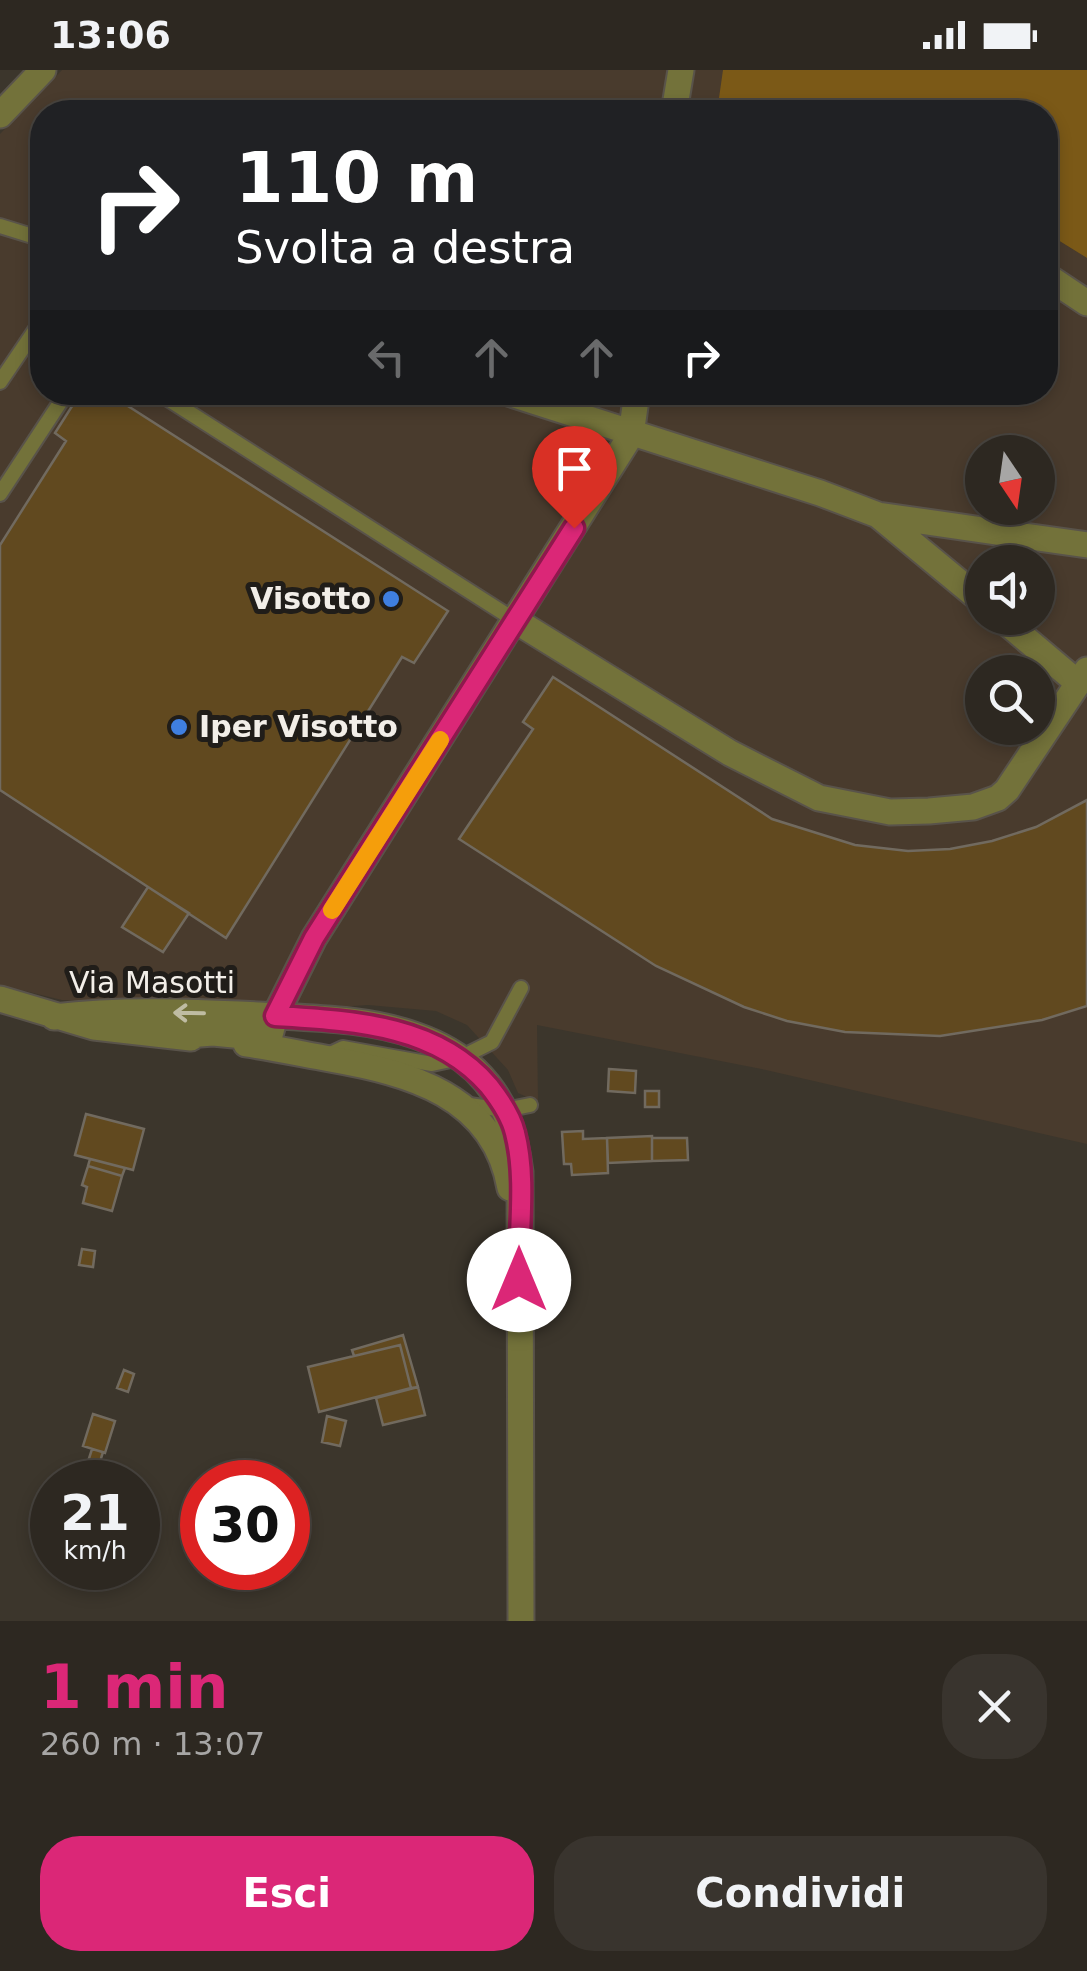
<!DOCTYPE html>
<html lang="it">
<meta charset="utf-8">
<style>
body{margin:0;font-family:"DejaVu Sans",sans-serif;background:#39342e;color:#f1f3f6;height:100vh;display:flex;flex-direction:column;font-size:38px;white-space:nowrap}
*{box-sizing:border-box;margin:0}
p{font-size:32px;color:#a7a6a5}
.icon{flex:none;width:55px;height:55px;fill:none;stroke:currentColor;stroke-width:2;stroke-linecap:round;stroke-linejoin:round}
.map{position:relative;height:1551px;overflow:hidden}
.details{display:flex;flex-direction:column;background:#2d2821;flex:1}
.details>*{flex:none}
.banner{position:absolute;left:30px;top:30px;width:1028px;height:305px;border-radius:40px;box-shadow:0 5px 15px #0003,0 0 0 2px #48443f;background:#202124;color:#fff;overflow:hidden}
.needle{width:65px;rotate:167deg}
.controls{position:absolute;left:965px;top:365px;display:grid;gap:20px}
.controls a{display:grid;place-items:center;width:90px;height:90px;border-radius:50%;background:#2d2821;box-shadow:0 5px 15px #0003,0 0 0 2px #48443f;font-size:50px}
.speed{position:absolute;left:30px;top:1390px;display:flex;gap:20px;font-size:50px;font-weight:700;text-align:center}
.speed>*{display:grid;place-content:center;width:130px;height:130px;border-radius:50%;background:#2d2821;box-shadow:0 5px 15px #0003,0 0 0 2px #48443f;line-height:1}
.speed small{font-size:25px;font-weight:400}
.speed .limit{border:15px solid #d22;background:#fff;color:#111}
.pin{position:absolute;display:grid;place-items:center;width:85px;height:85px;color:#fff;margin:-102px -42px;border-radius:50% 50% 50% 0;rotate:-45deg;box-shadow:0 0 10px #0007}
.pin .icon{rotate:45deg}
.me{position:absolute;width:110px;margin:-55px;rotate:0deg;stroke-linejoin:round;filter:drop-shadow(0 0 8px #0008)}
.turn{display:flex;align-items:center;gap:35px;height:210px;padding:0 40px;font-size:45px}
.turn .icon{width:130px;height:130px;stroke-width:2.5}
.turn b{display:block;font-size:70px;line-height:85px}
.lanes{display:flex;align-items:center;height:95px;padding:0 40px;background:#0003;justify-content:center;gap:50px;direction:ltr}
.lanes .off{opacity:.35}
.round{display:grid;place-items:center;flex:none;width:105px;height:105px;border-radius:40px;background:#39342e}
.overview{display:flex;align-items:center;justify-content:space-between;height:170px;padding:0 40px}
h1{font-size:60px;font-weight:600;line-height:75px;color:#db2777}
.primary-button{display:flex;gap:20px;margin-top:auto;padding:20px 40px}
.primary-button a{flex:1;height:115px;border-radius:40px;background:#db2777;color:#fff;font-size:40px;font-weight:600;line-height:115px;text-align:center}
.primary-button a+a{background:#39342e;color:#f1f3f6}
.status{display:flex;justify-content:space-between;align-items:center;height:70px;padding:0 50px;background:#2d2821;direction:ltr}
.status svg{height:28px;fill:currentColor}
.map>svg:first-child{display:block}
.commercial{fill:#493b2d;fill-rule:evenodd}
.green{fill:#7b5917}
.building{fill:#61491f;stroke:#716a5f;stroke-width:2.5}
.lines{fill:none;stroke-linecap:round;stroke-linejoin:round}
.service-casing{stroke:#59534a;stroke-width:18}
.minor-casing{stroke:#59534a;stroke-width:29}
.service{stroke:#73723a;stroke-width:14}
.minor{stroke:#73723a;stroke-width:25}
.oneway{stroke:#bfbca2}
.route-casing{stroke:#8e194d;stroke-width:25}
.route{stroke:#db2777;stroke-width:18}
.slow{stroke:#f59e0b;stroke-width:18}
.shop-dot{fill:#3f7fe0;stroke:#201d19;stroke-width:4}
.labels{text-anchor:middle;stroke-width:10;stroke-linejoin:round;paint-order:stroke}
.poi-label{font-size:30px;font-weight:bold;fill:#f2eee8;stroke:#201d19;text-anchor:end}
.street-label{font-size:30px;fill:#f2eee8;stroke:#201d19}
</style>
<div class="status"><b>13:06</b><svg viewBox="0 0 49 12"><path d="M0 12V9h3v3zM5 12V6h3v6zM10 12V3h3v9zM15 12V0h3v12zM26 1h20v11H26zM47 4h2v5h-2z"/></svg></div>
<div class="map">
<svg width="1087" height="1551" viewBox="0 0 1087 1551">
<rect width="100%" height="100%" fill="#3c362c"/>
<path class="commercial" d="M62 0H1064L1045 42H42V322H1045V162L1087 188V1074L766 1000 537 955 538 1032 518 1023 508 1000 467 955 436 941 368 935 267 942 116 933 62 930 0 915V64ZM982 382H1038V438H982ZM982 492H1038V548H982ZM982 602H1038V658H982Z"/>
<path class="green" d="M723 0H1087V188L1045 162V42H717Z"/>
<path class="building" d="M81 322H106L448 541 414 593 402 587 226 868 0 720V475L66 371 55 363Z
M553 607 772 749 855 775 908 781 950 779 992 771 1036 757 1087 730V936L1042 950 940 966 845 962 787 951 744 937 656 896 459 769 533 659 523 652Z
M148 817 189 843 163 882 122 857Z
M609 999 636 1001 635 1023 608 1021Z
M645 1021H659V1037H645Z
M86 1044 144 1059 133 1100 75 1085Z
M583 1061V1069L607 1068 608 1103 572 1105 571 1094H564L562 1062Z
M652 1066V1091L608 1093 607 1068Z
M652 1068H687L688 1090 652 1091Z
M90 1089 125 1098 122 1106 88 1096Z
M88 1096 122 1106 112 1141 83 1133 87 1117 82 1115Z
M82 1179 95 1181 93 1197 79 1195Z
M403 1265 418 1317 411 1318 400 1275 354 1286 352 1280Z
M400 1275 411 1318 319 1342 308 1297Z
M124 1300 134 1304 128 1322 117 1318Z
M418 1317 425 1345 383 1355 376 1328Z
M93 1344 115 1351 105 1383 83 1376Z
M327 1346 346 1351 340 1376 322 1372Z
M92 1379 103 1382 97 1401 86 1398Z"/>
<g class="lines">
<defs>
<path id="service" d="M0 156 42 169
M0 312 42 250
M157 322 516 551
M0 424 67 322
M328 985 343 978 432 994 460 988 492 972 521 918
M462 1034 505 1040 530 1035"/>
<path id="minor" d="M674 42 681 0
M0 45 43 0
M1045 205 1087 233
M505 322 820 423 878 445 1087 475
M878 445 982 531
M1001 548 1078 613
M516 551 730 683 819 728 890 742 929 741 973 737 998 728 1007 720 1087 600
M0 929 94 957 191 968
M54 947C122 939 190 942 259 945 310 948 368 948 417 966 437 973 459 985 475 1000 505 1029 515 1062 520 1102L521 1551
M174 966 213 963 263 968 270 965 275 946 314 868 631 365 637 322
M246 974C274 978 302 984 330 989 409 1003 494 1025 510 1118"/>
</defs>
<use href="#service" class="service-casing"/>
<use href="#minor" class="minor-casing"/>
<use href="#service" class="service"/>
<use href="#minor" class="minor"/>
</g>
<defs><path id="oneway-shaft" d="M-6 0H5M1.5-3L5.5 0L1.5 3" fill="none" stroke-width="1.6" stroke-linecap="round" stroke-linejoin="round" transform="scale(2.5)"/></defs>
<use class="oneway" href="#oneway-shaft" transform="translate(189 943) rotate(-179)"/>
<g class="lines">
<defs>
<path id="route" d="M519 1210C518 1163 527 1109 515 1063 511 1046 500 1030 489 1016 436 954 352 951 275 946L314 868 574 458"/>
</defs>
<use href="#route" class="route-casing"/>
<use href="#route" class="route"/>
<path class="slow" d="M332 840 440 670"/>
</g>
<g class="shop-dot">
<circle cx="391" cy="529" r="10"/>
<circle cx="179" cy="657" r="10"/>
</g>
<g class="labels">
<g class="poi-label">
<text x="371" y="539">Visotto</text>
<text x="199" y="667" text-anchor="start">Iper Visotto</text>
</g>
<g class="street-label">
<text x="152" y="923">Via Masotti</text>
</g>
</g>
</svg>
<div class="controls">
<a><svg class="needle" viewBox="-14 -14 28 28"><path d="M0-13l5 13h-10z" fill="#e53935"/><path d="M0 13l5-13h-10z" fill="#a7a6a5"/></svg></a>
<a><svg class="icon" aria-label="sound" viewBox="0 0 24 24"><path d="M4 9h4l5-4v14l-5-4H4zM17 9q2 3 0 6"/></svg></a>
<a><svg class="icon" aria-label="search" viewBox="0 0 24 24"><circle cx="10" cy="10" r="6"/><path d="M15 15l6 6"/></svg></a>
</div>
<div class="speed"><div>21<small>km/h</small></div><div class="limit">30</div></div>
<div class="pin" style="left:574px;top:458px;background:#d93025"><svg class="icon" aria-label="arrive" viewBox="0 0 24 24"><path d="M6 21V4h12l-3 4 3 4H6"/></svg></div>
<svg class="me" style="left:519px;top:1210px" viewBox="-20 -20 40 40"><circle r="19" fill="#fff"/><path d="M0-13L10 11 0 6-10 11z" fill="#db2777"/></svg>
<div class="banner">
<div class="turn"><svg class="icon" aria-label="right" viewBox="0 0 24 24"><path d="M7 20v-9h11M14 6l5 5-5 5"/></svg><div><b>110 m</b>Svolta a destra</div></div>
<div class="lanes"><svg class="icon off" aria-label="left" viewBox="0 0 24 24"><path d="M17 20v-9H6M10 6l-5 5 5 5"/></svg><svg class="icon off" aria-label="ahead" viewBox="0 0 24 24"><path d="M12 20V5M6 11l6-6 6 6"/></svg><svg class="icon off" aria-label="ahead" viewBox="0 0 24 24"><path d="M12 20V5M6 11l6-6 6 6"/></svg><svg class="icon" aria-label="right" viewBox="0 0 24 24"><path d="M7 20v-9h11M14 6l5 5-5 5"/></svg></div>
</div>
</div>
<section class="details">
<div class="overview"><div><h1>1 min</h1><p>260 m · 13:07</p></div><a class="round"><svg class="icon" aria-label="close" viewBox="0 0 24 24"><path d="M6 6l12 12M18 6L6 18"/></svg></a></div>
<div class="primary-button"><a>Esci</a><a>Condividi</a></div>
</section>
